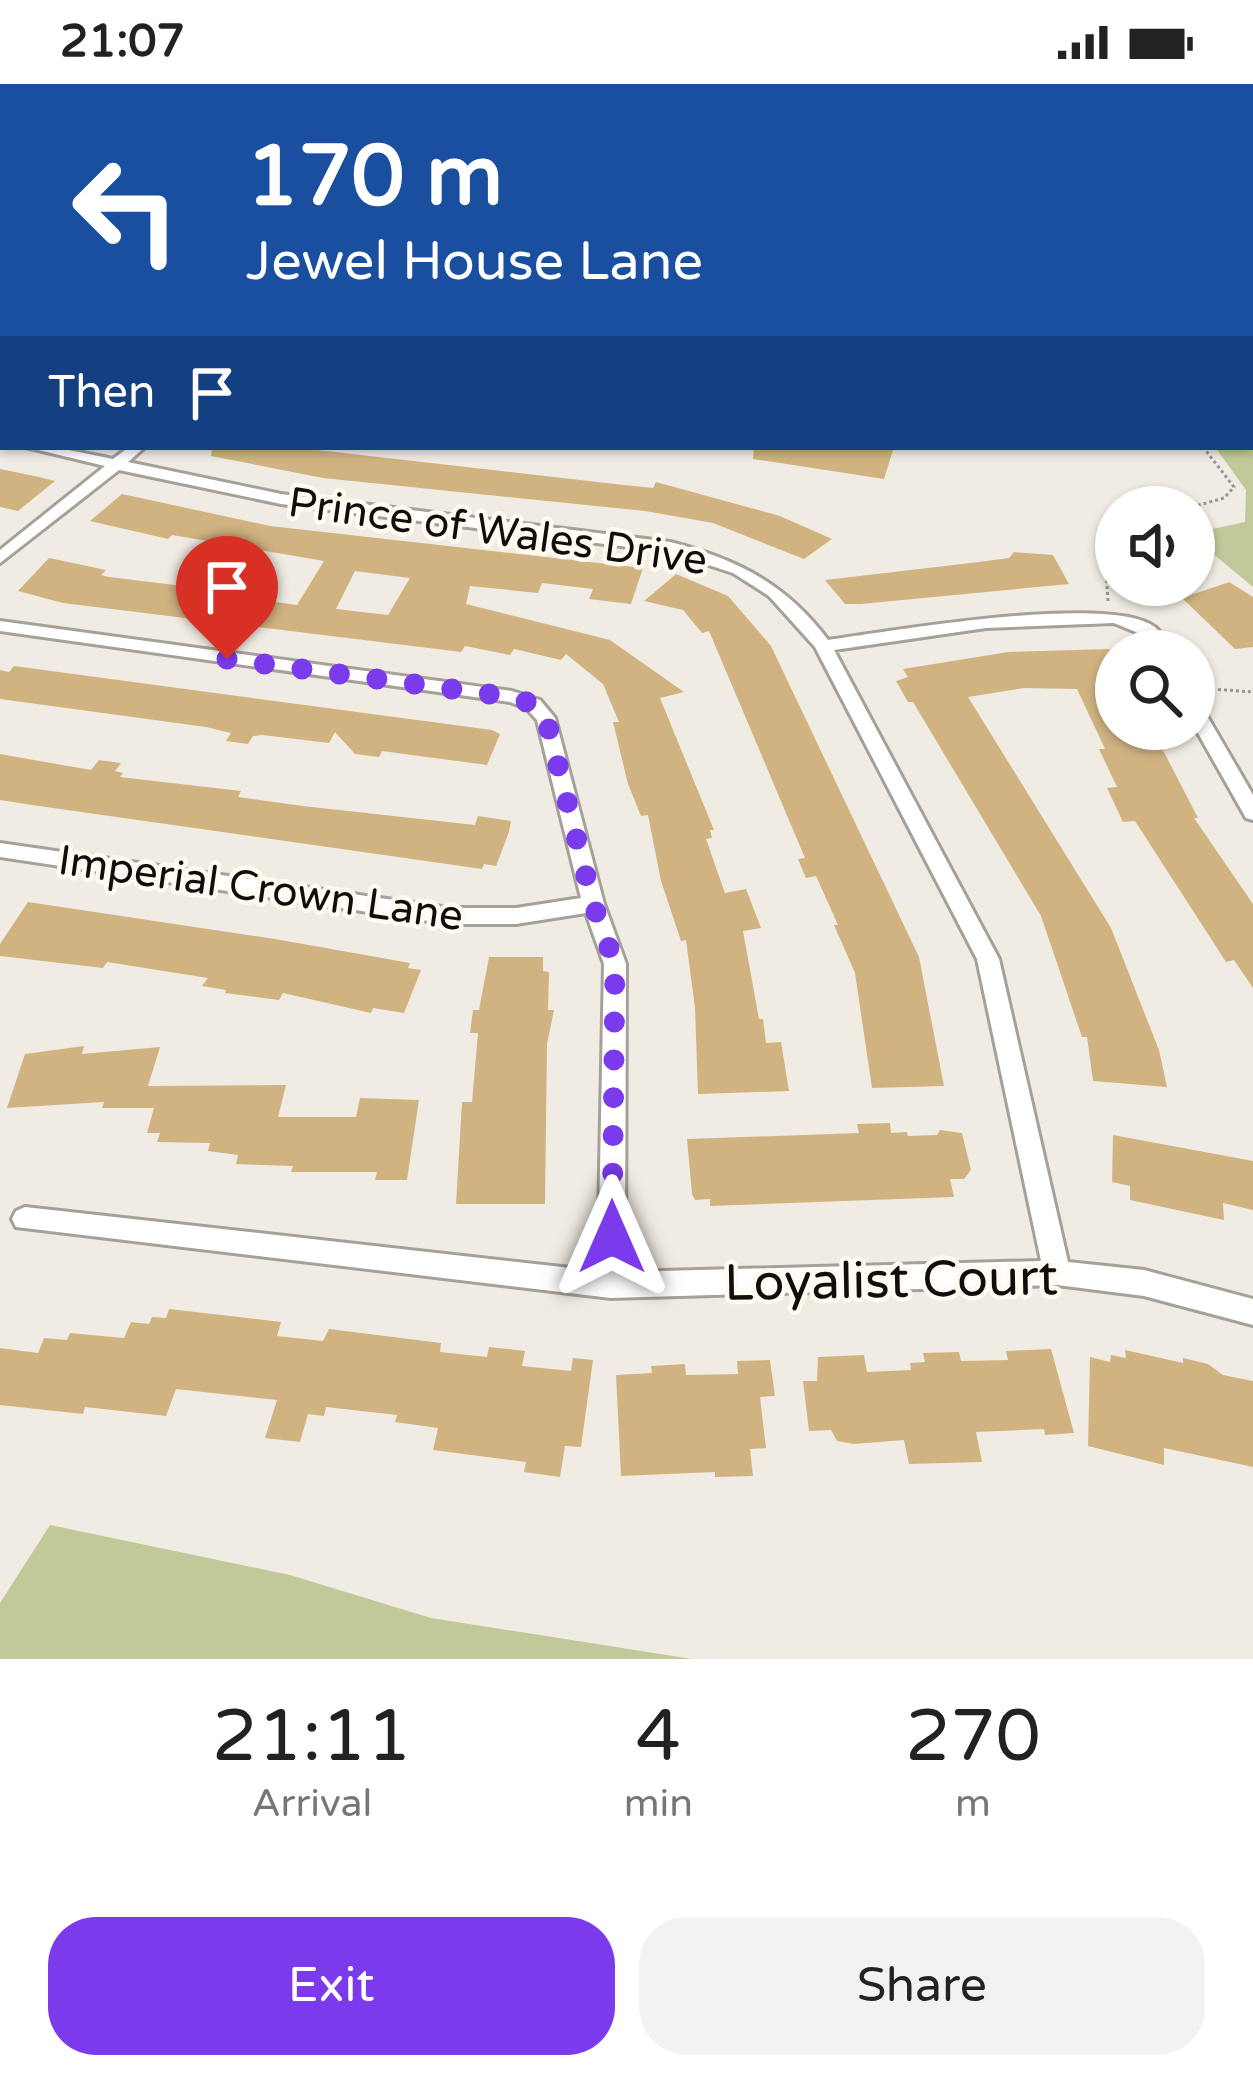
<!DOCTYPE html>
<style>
body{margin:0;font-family:"Varela Round",sans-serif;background:#f2f2f2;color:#222;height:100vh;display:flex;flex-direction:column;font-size:45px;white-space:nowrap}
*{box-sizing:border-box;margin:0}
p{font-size:39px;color:#767676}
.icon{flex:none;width:66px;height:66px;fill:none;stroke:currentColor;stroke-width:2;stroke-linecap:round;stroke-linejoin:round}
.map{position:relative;height:1575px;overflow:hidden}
.panel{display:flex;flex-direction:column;background:#fff;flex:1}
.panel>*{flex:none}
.banner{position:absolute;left:0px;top:0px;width:1254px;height:366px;box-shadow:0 3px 9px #0004;background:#1a4fa0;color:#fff;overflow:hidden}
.tools{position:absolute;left:1095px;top:402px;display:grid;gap:24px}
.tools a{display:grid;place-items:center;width:120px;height:120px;border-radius:50%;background:#fff;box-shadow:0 3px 9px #0004;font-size:60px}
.pin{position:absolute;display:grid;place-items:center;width:102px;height:102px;color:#fff;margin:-123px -51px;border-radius:50% 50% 50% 0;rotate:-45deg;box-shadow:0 0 12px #0007}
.pin .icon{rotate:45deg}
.me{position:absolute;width:132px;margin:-66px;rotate:0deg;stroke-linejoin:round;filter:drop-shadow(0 0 9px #0008)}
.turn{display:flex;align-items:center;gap:42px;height:252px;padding:0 48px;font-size:54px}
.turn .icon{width:156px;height:156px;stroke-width:2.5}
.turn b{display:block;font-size:84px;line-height:102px}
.then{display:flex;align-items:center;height:114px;padding:0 48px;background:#0003;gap:24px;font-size:45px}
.eta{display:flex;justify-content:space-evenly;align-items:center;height:204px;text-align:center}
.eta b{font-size:72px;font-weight:600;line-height:84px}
.action{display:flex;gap:24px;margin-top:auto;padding:24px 48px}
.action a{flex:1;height:138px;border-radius:48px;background:#7c3aed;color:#fff;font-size:48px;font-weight:600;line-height:138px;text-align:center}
.action a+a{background:#f2f2f2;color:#222}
.status{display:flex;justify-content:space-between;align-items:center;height:84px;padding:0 60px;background:#fff;direction:ltr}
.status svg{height:33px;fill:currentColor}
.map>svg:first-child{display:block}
.green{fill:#c0c997}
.building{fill:#d1b381;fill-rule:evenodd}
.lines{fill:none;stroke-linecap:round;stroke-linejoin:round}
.minor-casing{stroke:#a6a198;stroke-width:6}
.primary-casing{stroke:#a6a198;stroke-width:6}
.path{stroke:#9a968f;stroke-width:3;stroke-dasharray:3 3;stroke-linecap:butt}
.minor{fill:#fff;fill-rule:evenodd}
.primary{fill:#fff;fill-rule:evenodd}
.route{stroke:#7c3aed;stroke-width:21;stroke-dasharray:0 37.8}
.labels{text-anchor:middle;stroke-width:9;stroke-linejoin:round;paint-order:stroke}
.street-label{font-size:42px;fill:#100e0c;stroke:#fff9f0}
.near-street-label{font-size:51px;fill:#100e0c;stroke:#fff9f0}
</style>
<div class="status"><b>21:07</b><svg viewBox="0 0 49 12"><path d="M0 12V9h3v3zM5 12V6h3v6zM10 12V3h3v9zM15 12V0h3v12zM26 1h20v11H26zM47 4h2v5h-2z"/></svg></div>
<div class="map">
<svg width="1253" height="1575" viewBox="0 0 1253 1575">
<rect width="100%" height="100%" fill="#f1ece3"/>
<path class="green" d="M1251 274 1253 275V503L1194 454V449L1245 438 1246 406 1215 363H1251Z
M50 1441 290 1491 431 1534 692 1575H0V1519Z"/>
<path class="building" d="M212 363H291L624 401 653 404 656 398 780 432 832 455 804 475 713 439 645 427 323 394 211 372Z
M754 363H894L884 395 753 375Z
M0 385 39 393 55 397 18 427 0 423Z
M122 410 270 442 643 484 631 520 589 515 593 505 542 499 538 509 470 502 466 520 610 556 684 608 660 614 714 746H710L712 754 706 755 725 809 746 805 761 844 743 847 759 935H763L766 959 781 958 789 1007 698 1010 695 924 686 856 681 857 661 797 648 731 641 732 628 700 613 638H619L603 600 566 570 561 576 514 565 510 571 465 562 461 568 63 519 18 507 49 474 106 486 101 491 109 493 249 510 246 514 297 521 324 477 172 451 168 455 90 437ZM355 487 410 494 388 531 336 525Z
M1014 468 1053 471 1069 500 861 520H845L825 496 979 478 1009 474Z
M676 490 728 512 771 562 919 873 944 1002 872 1004 855 889 834 841H838L816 792 806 794 798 775 805 774 709 547 702 549 683 526 644 517Z
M1229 498 1253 513V563L1235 565 1182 514Z
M1109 565 1116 578V645H1152L1198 734H1194L1253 820V904L1234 876 1226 878 1135 737 1123 738 1107 704 1117 703 1099 665H1105L1077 605 1024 604 968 613 1111 844 1159 966 1167 1003 1093 997 1087 953H1082L1041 832 913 618H908L896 597 908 593 903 585 1008 568Z
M14 582 492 646 500 650 487 681 382 667 379 673 355 670 335 648 329 659 262 651 253 652 248 660 226 657 231 649 206 643 0 615V586L9 588Z
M0 670 91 686 99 676 121 679 115 687 123 689 120 693 241 707 238 713 303 722 475 741 478 732 511 737 509 748 496 782 484 780 482 785 32 721 0 716Z
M28 818 275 855 410 879 408 884 421 886 404 929 373 924 371 929 283 909 279 916 225 909 226 906 202 902 208 894 107 878 103 884 0 872V860Z
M489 873H543V887L549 888 548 926H554L547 960 545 1120H456L462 1018H472L478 949H470L473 926H479Z
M84 962 82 970 160 963 148 1002 286 1001 278 1033H356L360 1014 419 1016 407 1096H375L377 1088H291L293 1082 236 1080 238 1071 208 1067 210 1059 157 1058 160 1049H147L154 1024H102L104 1018 7 1024 25 970Z
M890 1039 891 1049 907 1048 908 1052 937 1051 940 1046 962 1049 971 1086 964 1095H950L954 1113 710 1122V1115L695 1116 692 1110 687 1055 859 1049 857 1040Z
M1113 1051 1253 1077V1126L1223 1119 1224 1136 1130 1116V1102L1112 1098Z
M169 1225 281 1238 277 1252 323 1257 329 1245 441 1259 440 1268 487 1273 489 1263 525 1267 522 1282 571 1287 573 1274 593 1276 581 1363 565 1362 560 1393 524 1388 526 1378 433 1366 438 1344 395 1338 397 1331 326 1323 324 1332 308 1330 300 1358 265 1354 277 1316 176 1305 166 1332 85 1323 83 1330 0 1321V1264L38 1269 44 1254 67 1256 70 1249 124 1254 131 1238 149 1240 152 1233 166 1234Z
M1051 1265 1074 1349 1045 1351 1044 1345 976 1348 982 1378 909 1380 904 1356 854 1360 837 1357 831 1346 809 1347 803 1297H817L818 1273 864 1271 867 1288 911 1286 910 1279 925 1278 923 1269 959 1268 961 1277 1008 1276 1006 1267Z
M1125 1266 1183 1279V1274L1208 1280 1223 1291 1253 1297V1383L1164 1364V1381L1088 1362 1090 1273 1110 1278 1111 1271 1126 1274Z
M770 1276 775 1312 760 1313 766 1364 750 1365 753 1392 715 1393V1388L621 1392 616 1291 652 1289 651 1282 685 1280 686 1291 738 1290 737 1277Z"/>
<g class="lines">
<defs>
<path id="minor" d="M745 0H755L743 3Z
M1064 0H1074L1063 3Z
M0 352H3V361H0Z
M26 363H54L113 375 129 363H145L128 378 281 410 670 458C737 475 786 500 828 556 887 548 1114 508 1156 544 1162 549 1167 560 1171 567H1153L1143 551 1114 539 986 544 834 566 999 875 1068 1178 1144 1186 1253 1215V1241L1144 1212 1057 1201 611 1214 16 1143 12 1135 16 1127 25 1123 598 1187 604 880 586 829 516 840H449L0 773V759L449 824H516L581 814 537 636 526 624 510 618 0 547V537L512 607 540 616 555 634 604 820 626 880 625 1188 1041 1177 977 875 815 563 769 512 733 489 669 468 281 420 119 386 0 479V466L105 382Z
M1194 619 1203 625 1253 711V736L1246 734 1194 642Z"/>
<path id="primary" d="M0 82H3V92H0Z
M1251 230H1253V244H1251Z"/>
</defs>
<use href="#minor" class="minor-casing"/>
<use href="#primary" class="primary-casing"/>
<path class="path" d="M1098 0 1138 3
M1192 423 1224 414 1234 403 1203 363
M1108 517 1104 457 1116 444
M1212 605 1253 608"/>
<use href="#minor" class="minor"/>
<use href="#primary" class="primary"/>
</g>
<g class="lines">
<path class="route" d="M227 575 512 613 533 620 546 634 593 820 615 880 612 1153"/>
</g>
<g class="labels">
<g class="street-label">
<text transform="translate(498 446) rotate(8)" y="15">Prince of Wales Drive</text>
<text transform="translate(261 803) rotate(8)" y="15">Imperial Crown Lane</text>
</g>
<g class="near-street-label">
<text transform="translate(891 1195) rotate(-1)" y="18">Loyalist Court</text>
</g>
</g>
</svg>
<div class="tools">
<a><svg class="icon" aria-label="sound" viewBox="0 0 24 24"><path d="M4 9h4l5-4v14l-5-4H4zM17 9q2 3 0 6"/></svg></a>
<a><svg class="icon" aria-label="search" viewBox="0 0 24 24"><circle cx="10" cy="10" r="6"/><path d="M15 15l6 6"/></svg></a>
</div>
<div class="pin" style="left:227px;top:575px;background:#d93025"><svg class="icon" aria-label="arrive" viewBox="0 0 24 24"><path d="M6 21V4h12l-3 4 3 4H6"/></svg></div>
<svg class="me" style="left:612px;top:1153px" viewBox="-20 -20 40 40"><path d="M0-17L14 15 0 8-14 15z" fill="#7c3aed" stroke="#fff" stroke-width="4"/></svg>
<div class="banner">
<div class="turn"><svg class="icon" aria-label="left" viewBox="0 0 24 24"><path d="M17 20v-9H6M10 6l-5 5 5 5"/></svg><div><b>170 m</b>Jewel House Lane</div></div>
<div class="then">Then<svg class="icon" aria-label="arrive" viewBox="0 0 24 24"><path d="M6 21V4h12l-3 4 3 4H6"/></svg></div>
</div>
</div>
<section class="panel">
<div class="eta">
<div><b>21:11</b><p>Arrival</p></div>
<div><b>4</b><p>min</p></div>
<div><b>270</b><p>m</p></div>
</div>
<div class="action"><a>Exit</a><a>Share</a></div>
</section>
